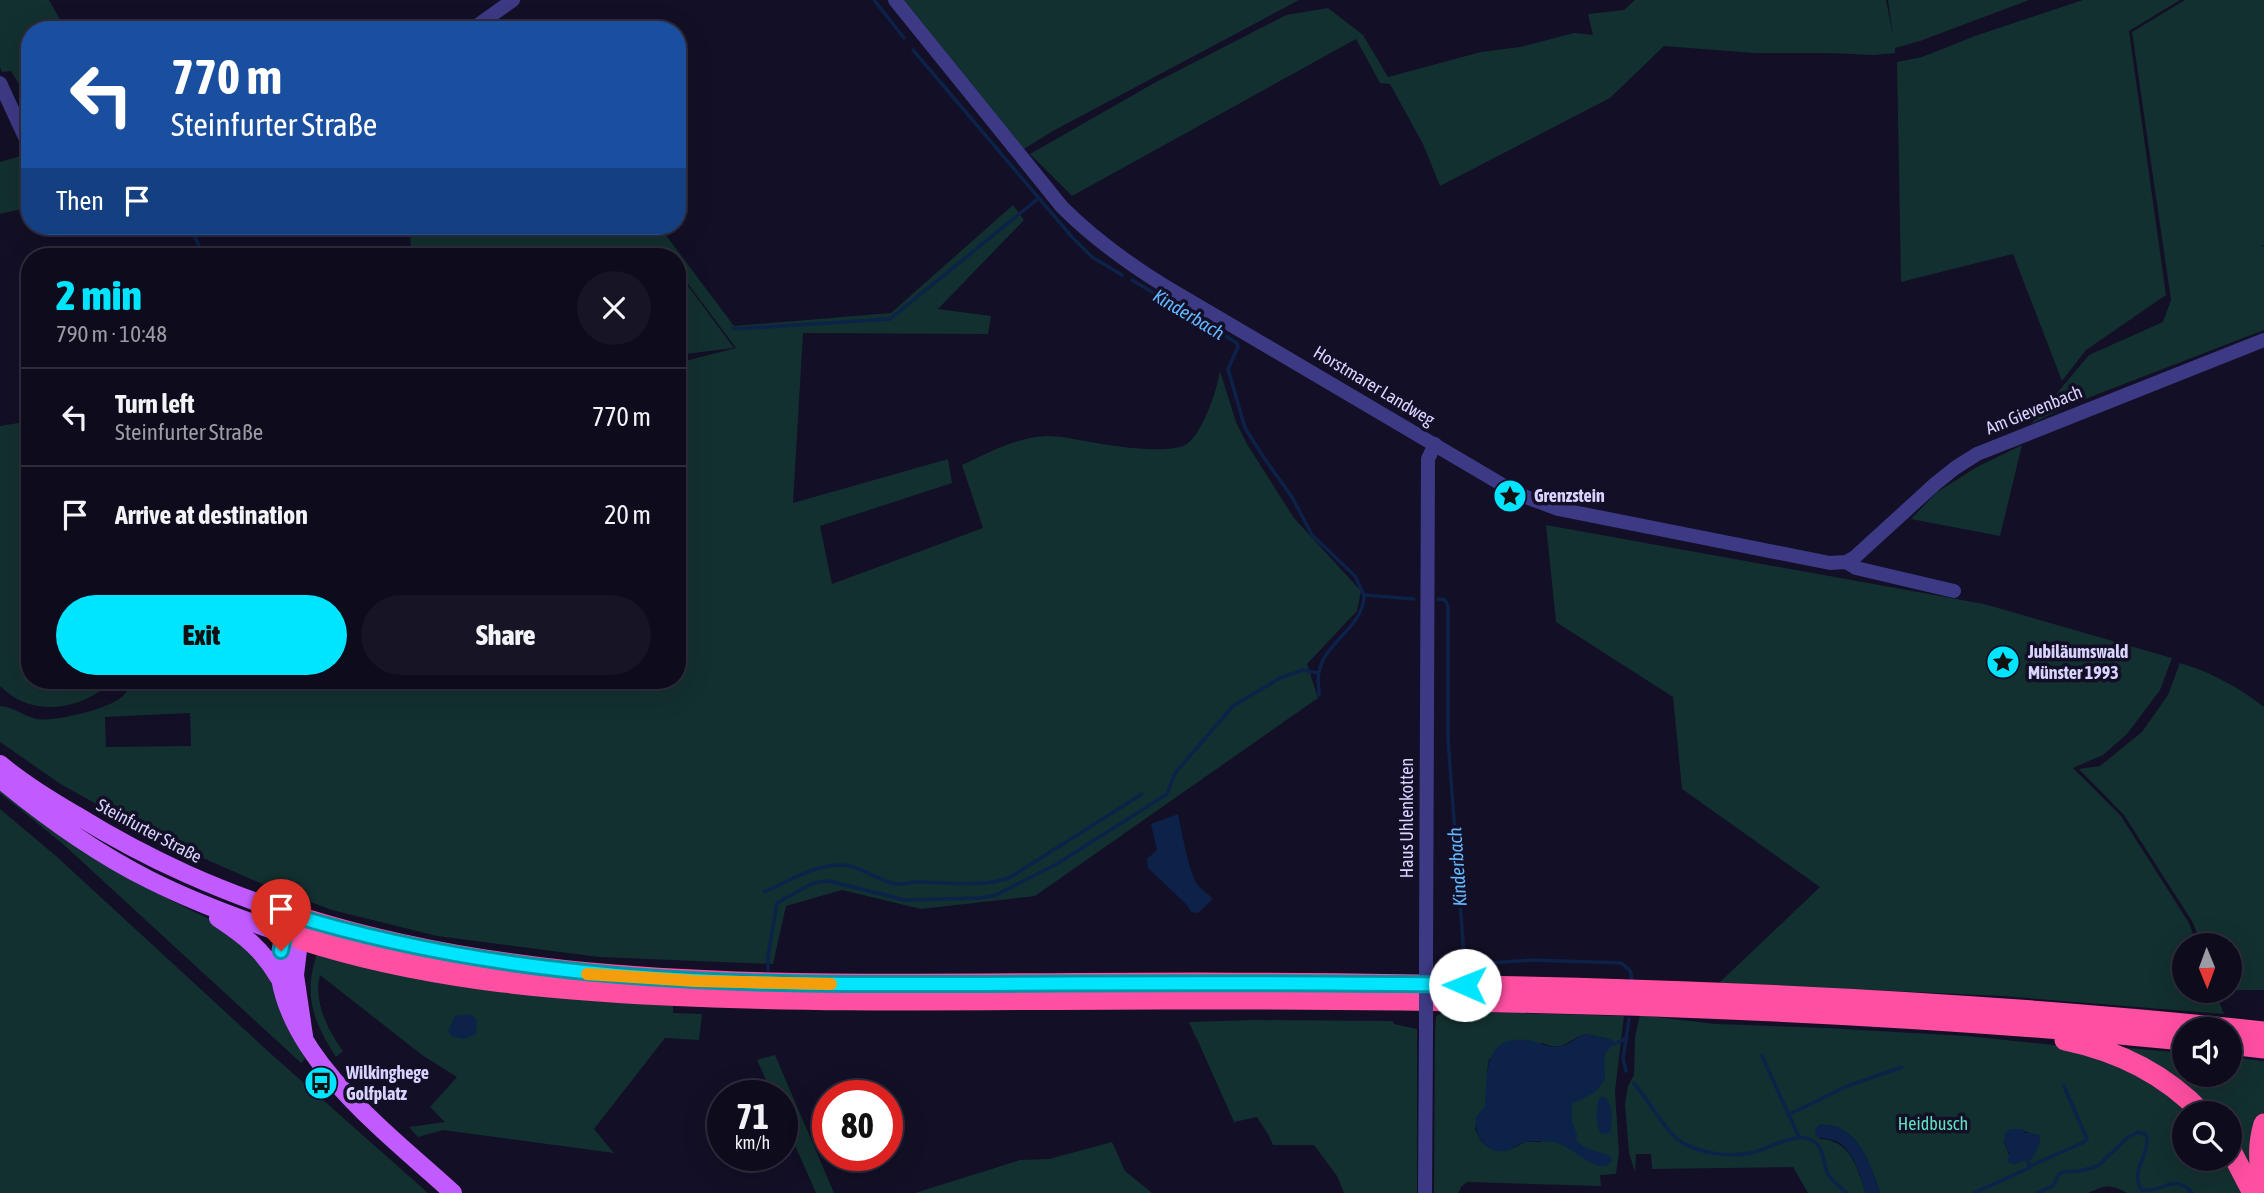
<!DOCTYPE html>
<meta charset="utf-8">
<style>
body{margin:0;font-family:"Asap Condensed",sans-serif;background:#171425;color:#f1f3f6;height:100vh;display:flex;flex-direction:column;font-size:26px;white-space:nowrap}
*{box-sizing:border-box;margin:0}
p{font-size:23px;color:#9b9ba3}
.icon{flex:none;width:38px;height:38px;fill:none;stroke:currentColor;stroke-width:2;stroke-linecap:round;stroke-linejoin:round}
.map{position:relative;flex:1;overflow:hidden}
.drawer{position:absolute;left:21px;top:248px;width:665px;height:441px;display:flex;flex-direction:column;background:#0e0b1c;border-radius:28px;box-shadow:0 7px 28px #0002,0 0 0 2px #2e2b3b}
.drawer>*{flex:none}
.hud{position:absolute;left:21px;top:21px;width:665px;height:214px;border-radius:28px;box-shadow:0 7px 28px #0002,0 0 0 2px #2e2b3b;background:#1a4fa0;color:#fff;overflow:hidden}
.needle{width:46px;rotate:179deg}
.tools{position:absolute;left:2172px;top:933px;display:grid;gap:14px}
.tools a{display:grid;place-items:center;width:70px;height:70px;border-radius:50%;background:#0e0b1c;box-shadow:0 7px 28px #0002,0 0 0 2px #2e2b3b;font-size:35px}
.speed{position:absolute;left:707px;top:1080px;display:flex;gap:14px;font-size:35px;font-weight:700;text-align:center}
.speed>*{display:grid;place-content:center;width:91px;height:91px;border-radius:50%;background:#0e0b1c;box-shadow:0 7px 28px #0002,0 0 0 2px #2e2b3b;line-height:1}
.speed small{font-size:18px;font-weight:400}
.speed .limit{border:10px solid #d22;background:#fff;color:#111}
.pin{position:absolute;display:grid;place-items:center;width:60px;height:60px;color:#fff;margin:-72px -30px;border-radius:50% 50% 50% 0;rotate:-45deg;box-shadow:0 0 7px #0007}
.pin .icon{rotate:45deg}
.me{position:absolute;width:77px;margin:-38px;rotate:271deg;stroke-linejoin:round;filter:drop-shadow(0 0 5px #0008)}
.turn{display:flex;align-items:center;gap:24px;height:147px;padding:0 35px;font-size:32px}
.turn .icon{width:91px;height:91px;stroke-width:2.5}
.turn b{display:block;font-size:49px;line-height:60px}
.then{display:flex;align-items:center;height:66px;padding:0 35px;background:#0003;gap:14px;font-size:26px}
.round{display:grid;place-items:center;flex:none;width:74px;height:74px;border-radius:37px;background:#171425}
.summary{display:flex;align-items:center;justify-content:space-between;height:119px;padding:0 35px}
h1{font-size:42px;font-weight:800;line-height:52px;color:#00e5ff}
.primary-button{display:flex;gap:14px;margin-top:auto;padding:14px 35px}
.primary-button a{flex:1;height:80px;border-radius:42px;background:#00e5ff;color:#111;font-size:28px;font-weight:800;line-height:80px;text-align:center}
.primary-button a+a{background:#171425;color:#f1f3f6}
ul{padding:0;list-style:none}
li{display:flex;align-items:center;gap:21px;height:98px;padding:0 35px;border-top:2px solid #2e2b3b}
li div{flex:1}
li b{display:block;font-size:26px}
li em{font-style:normal}
.map>svg:first-child{display:block}
.green{fill:#12302f;fill-rule:evenodd}
.water{fill:#0c2248}
.lines{fill:none;stroke-linecap:round;stroke-linejoin:round}
.stream{stroke:#0c2248;stroke-width:3.5}
.minor{stroke:#3d3a85;stroke-width:14}
.major{stroke:#c25bff;stroke-width:18}
.highway{stroke:#ff4fa3;stroke-width:21}
.minor-bridge{stroke:#3d3a85;stroke-width:14}
.route-casing{stroke:#0095a6;stroke-width:18}
.route{stroke:#00e5ff;stroke-width:12}
.slow{stroke:#f59e0b;stroke-width:12}
.labels{text-anchor:middle;stroke-width:7;stroke-linejoin:round;paint-order:stroke}
.street-label{font-size:18px;fill:#d9d4ff;stroke:#130f26}
.poi-label{font-size:18px;font-weight:bold;fill:#d9d4ff;stroke:#130f26;text-anchor:start}
.park-label{font-size:18px;fill:#5fe0c0;stroke:#130f26}
.water-label{font-size:19px;font-style:italic;fill:#62b6ff;stroke:#130f26}
</style>
<div class="map">
<svg width="2264" height="1193" viewBox="0 0 2264 1193">
<rect width="100%" height="100%" fill="#130f26"/>
<path class="green" d="M0 0H49L66 30H30V102L11 71 2 72 0 67Z
M904 0H1299L1053 131 1024 149Z
M1635 0H1886L1893 36 1888 0H2029L1920 41 1895 48V53L1873 55 1829 53H1754L1664 46 1610 98 1440 186 1423 144 1390 84 1380 83 1356 39 1072 196 1030 154 1156 82 1286 15 1328 8 1363 35 1388 77 1481 52 1520 47 1574 33 1593 35 1588 14 1624 10Z
M2083 0H2180L2129 31 2166 295 2086 350 2062 381 2013 254 1901 282 1897 62 1922 57 1975 36Z
M2185 0H2264V245L2260 247 2264 246V330L2072 404 2031 424 2089 355 2163 322 2171 300 2132 32Z
M24 155 30 166V207L0 214V162Z
M1013 205 1024 220 938 309 991 316 988 334 803 333 793 503 948 459 952 483 820 526 832 584 983 528 962 465C991 452 1016 437 1048 436 1062 436 1077 440 1091 442 1111 446 1171 455 1187 444 1203 432 1217 390 1220 371L1236 422 1247 444 1294 518 1361 591 1357 611 1307 664 1318 698 1035 896 921 909 842 890 786 906 773 964 599 957 437 936 332 910 267 886 164 841 62 785 0 742V706C14 707 23 716 36 719 54 722 111 709 124 695 128 691 130 685 132 681H677V363L736 348 677 269V257H400L411 251 410 233 422 226 446 229 450 226H659L734 326 891 313ZM190 713 191 746 106 747 105 717Z
M677 271 734 348 677 355Z
M30 421V681H113C82 710 32 719 0 686V426Z
M2022 445 2000 536 1911 519 1937 492 1977 467Z
M1546 525 1984 604 2172 658 2160 690 2127 734 2103 755 2073 768 2121 816 2189 923 2197 945H2184V990L2215 991 2224 1014 2002 996 1719 983 1820 887 1682 789 1673 697 1556 622Z
M2180 663C2209 671 2240 688 2264 707V990H2230V945H2202L2192 921 2124 815 2079 769 2100 766 2142 732 2168 695Z
M0 787 38 820 79 849 144 887 211 920 248 944 279 991 305 1059 301 1063 63 844 0 793Z
M0 809 56 856 270 1053 428 1193H0Z
M317 954 673 1002V1013L702 1014 699 1040 665 1038 594 1129 614 1153 443 1130 418 1137 409 1127 445 1122 430 1107 457 1077 422 1055 320 975C313 1002 328 1030 343 1051L336 1057C313 1021 303 995 317 954Z
M1446 1011 1624 1016 1615 1091 1619 1153 1616 1174 1600 1175 1601 1186 1467 1182 1462 1186 1458 1193H1434L1435 1031 1436 1016ZM1585 1034 1609 1039 1607 1051 1541 1142H1525L1514 1148 1482 1143 1475 1129 1478 1115C1481 1112 1484 1112 1486 1107 1489 1095 1485 1075 1489 1059L1542 1043C1564 1052 1566 1041 1585 1034Z
M1640 1015 1715 1024 1825 1028 1966 1036 2063 1046 2138 1072 2191 1113H2184V1158L2226 1159 2244 1193H2127C2110 1184 2106 1185 2088 1193H1880C1871 1164 1856 1121 1819 1125L1820 1139C1851 1140 1857 1168 1866 1193H1808L1793 1167 1652 1169 1651 1154H1636L1635 1172 1629 1153 1625 1104 1628 1086 1634 1075 1635 1037ZM2017 1129 2036 1135 2040 1141C2035 1157 2028 1159 2013 1164L2004 1142Z
M1254 1020 1393 1021 1394 1024 1417 1029V1193H1344L1337 1176 1314 1145H1273L1269 1136 1257 1117 1234 1122 1197 1039H1198L1196 1038 1189 1022Z
M2117 1047 2184 1053V1074H2230V1057L2264 1061V1112L2258 1127 2260 1185 2264 1193H2258L2230 1141V1113H2209Z
M775 1055 834 1193H816L782 1116V1096L773 1095 757 1060Z
M1112 1142 1125 1171 1152 1193H915L1020 1160 1049 1159Z"/>
<path class="water" d="M1178 814C1182 832 1188 869 1197 884 1201 890 1208 893 1213 899L1198 913 1191 912 1186 904 1148 868 1147 859 1157 850 1151 824Z
M470 1014 477 1020 476 1034 463 1039 451 1036 448 1031 455 1016Z
M1585 1034 1613 1040 1614 1044 1604 1054 1605 1080 1595 1092 1572 1104V1121L1577 1135 1576 1139C1585 1152 1599 1150 1611 1157L1612 1161 1606 1166C1590 1169 1572 1146 1554 1142 1545 1141 1534 1141 1526 1142 1519 1143 1514 1149 1506 1151 1485 1154 1474 1136 1476 1117L1485 1107C1488 1076 1481 1035 1528 1040 1539 1042 1550 1049 1561 1046 1570 1045 1576 1037 1585 1034Z
M1600 1097H1605C1613 1103 1613 1123 1610 1133L1601 1134C1596 1126 1595 1106 1600 1097Z
M1819 1125C1857 1121 1871 1164 1880 1193H1866C1860 1176 1855 1153 1838 1142 1831 1138 1823 1140 1816 1136L1815 1129Z
M2011 1129H2022L2025 1133 2031 1132 2033 1134 2040 1135 2039 1146 2032 1159 2013 1164 2007 1162 2010 1154C2006 1147 2003 1141 2005 1133Z"/>
<g class="lines">
<path class="stream" d="M874 0 904 38
M913 50 1072 237 1092 257 1122 275
M186 226 194 235 204 257
M1132 280 1237 343 1238 347 1228 369 1245 428 1264 458 1292 497 1312 535 1355 576 1364 595 1414 599
M733 329 890 319 1039 198
M1438 599 1445 600 1448 606V739L1464 956 1466 960 1473 964 1532 960 1621 963C1629 969 1633 971 1631 982
M1319 695C1319 688 1317 679 1319 672 1325 641 1363 628 1364 596
M764 892C788 882 813 865 840 865 861 865 879 882 896 884 903 885 911 882 918 882 949 882 979 888 1009 878L1142 794
M768 970V956L777 903 813 883 829 881 905 900 980 898 996 895 1055 865 1167 794 1175 773 1233 706 1280 678 1303 670 1318 673
M1614 1044 1627 1038
M1762 1056 1799 1137
M1626 1071 1623 1059 1629 1019
M1634 1083C1646 1097 1664 1128 1677 1139 1697 1154 1732 1158 1755 1152 1773 1147 1800 1128 1817 1144 1825 1152 1823 1165 1828 1174 1832 1182 1841 1187 1847 1193
M1788 1115 1845 1087 1902 1067
M2030 1166 2082 1143 2087 1139 2064 1086
M1974 1193 2029 1168 2028 1160
M2037 1193 2053 1186 2059 1174 2063 1172 2080 1171 2098 1166 2127 1138 2138 1132 2146 1134C2152 1154 2128 1171 2142 1190 2163 1193 2175 1172 2192 1193"/>
<path class="minor" d="M895 0 1062 207C1093 238 1126 262 1163 285L1518 494 1558 509 1830 563 1846 562 1856 568 1954 591
M471 30 513 0
M0 83 30 148
M1846 562 1855 557 1935 484 1955 468 1977 454 2264 340
M1426 955 1428 459 1435 444
M1425 1193 1426 1030"/>
<path class="major" d="M0 764C24 784 50 800 76 815 152 862 220 891 305 919L298 950 295 975 304 1036
M0 779C47 818 96 853 150 880 196 903 245 921 294 937
M289 914C284 935 277 956 280 978 294 1064 392 1137 453 1193
M218 918C245 936 262 949 279 978"/>
<path class="highway" d="M305 919C476 972 655 982 833 984 955 985 1077 983 1198 983 1554 984 1910 994 2264 1032
M300 939C417 977 542 989 665 995 830 1003 994 999 1159 999 1501 998 1844 1007 2184 1040
M2065 1040C2118 1051 2165 1074 2202 1113
M2230 1044 2264 1048
M2264 1124C2258 1144 2258 1163 2264 1182
M2230 1149 2253 1193"/>
<path class="minor-bridge" d="M1426 1030V955"/>
</g>
<g class="lines">
<defs>
<path id="route" d="M281 951 289 914C509 982 721 985 948 984 1120 983 1292 982 1465 985"/>
</defs>
<use href="#route" class="route-casing"/>
<use href="#route" class="route"/>
<path class="slow" d="M587 974 696 981 831 984"/>
</g>
<defs>
<symbol id="sight-disc" viewBox="-11 -11 22 22"><circle r="9.5" fill="#00e5ff" stroke="#130f26"/><path d="M0-6L1.8-2.2L6-1.7L2.9 1.2L3.7 5.4L0 3.3L-3.7 5.4L-2.9 1.2L-6-1.7L-1.8-2.2Z" fill="#111"/></symbol>
<symbol id="bus-disc" viewBox="-11 -11 22 22"><circle r="9.5" fill="#00e5ff" stroke="#130f26"/><path d="M-5-6H5V4H4V6H2V4H-2V6H-4V4H-5ZM-3.5-4V0h7V-4ZM-3.5 1.2v1.5H-2V1.2ZM2 1.2v1.5H3.5V1.2Z" fill="#111"/></symbol>
</defs>
<g fill-rule="evenodd">
<use href="#sight-disc" x="1491" y="477" width="38" height="38"/>
<use href="#sight-disc" x="1984" y="643" width="38" height="38"/>
<use href="#bus-disc" x="302" y="1064" width="38" height="38"/>
</g>
<g class="labels">
<g class="street-label">
<text transform="translate(1374 386) rotate(31)" y="6">Horstmarer Landweg</text>
<text transform="translate(2034 410) rotate(-22)" y="6">Am Gievenbach</text>
<text transform="translate(1407 818) rotate(-90)" y="6">Haus Uhlenkotten</text>
<text transform="translate(149 831) rotate(28)" y="6">Steinfurter Straße</text>
</g>
<g class="poi-label">
<text x="1534" y="502">Grenzstein</text>
<text x="2028" y="658">Jubiläumswald<tspan x="2028" dy="21">Münster 1993</tspan></text>
<text x="346" y="1079">Wilkinghege<tspan x="346" dy="21">Golfplatz</tspan></text>
</g>
<g class="park-label">
<text x="1933" y="1130">Heidbusch</text>
</g>
<g class="water-label">
<text transform="translate(1189 314) rotate(31)" y="7">Kinderbach</text>
<text transform="translate(1457 867) rotate(-94)" y="7">Kinderbach</text>
</g>
</g>
</svg>
<div class="tools">
<a><svg class="needle" viewBox="-14 -14 28 28"><path d="M0-13l5 13h-10z" fill="#e53935"/><path d="M0 13l5-13h-10z" fill="#9b9ba3"/></svg></a>
<a><svg class="icon" aria-label="sound" viewBox="0 0 24 24"><path d="M4 9h4l5-4v14l-5-4H4zM17 9q2 3 0 6"/></svg></a>
<a><svg class="icon" aria-label="search" viewBox="0 0 24 24"><circle cx="10" cy="10" r="6"/><path d="M15 15l6 6"/></svg></a>
</div>
<div class="speed"><div>71<small>km/h</small></div><div class="limit">80</div></div>
<div class="pin" style="left:281px;top:951px;background:#d93025"><svg class="icon" aria-label="arrive" viewBox="0 0 24 24"><path d="M6 21V4h12l-3 4 3 4H6"/></svg></div>
<svg class="me" style="left:1465px;top:985px" viewBox="-20 -20 40 40"><circle r="19" fill="#fff"/><path d="M0-13L10 11 0 6-10 11z" fill="#00e5ff"/></svg>
<div class="hud">
<div class="turn"><svg class="icon" aria-label="left" viewBox="0 0 24 24"><path d="M17 20v-9H6M10 6l-5 5 5 5"/></svg><div><b>770 m</b>Steinfurter Straße</div></div>
<div class="then">Then<svg class="icon" aria-label="arrive" viewBox="0 0 24 24"><path d="M6 21V4h12l-3 4 3 4H6"/></svg></div>
</div>
<section class="drawer">
<div class="summary"><div><h1>2 min</h1><p>790 m · 10:48</p></div><a class="round"><svg class="icon" aria-label="close" viewBox="0 0 24 24"><path d="M6 6l12 12M18 6L6 18"/></svg></a></div>
<ul>
<li><svg class="icon" aria-label="left" viewBox="0 0 24 24"><path d="M17 20v-9H6M10 6l-5 5 5 5"/></svg><div><b>Turn left</b><p>Steinfurter Straße</p></div><em>770 m</em></li>
<li><svg class="icon" aria-label="arrive" viewBox="0 0 24 24"><path d="M6 21V4h12l-3 4 3 4H6"/></svg><div><b>Arrive at destination</b></div><em>20 m</em></li>
</ul>
<div class="primary-button"><a>Exit</a><a>Share</a></div>
</section>
</div>
